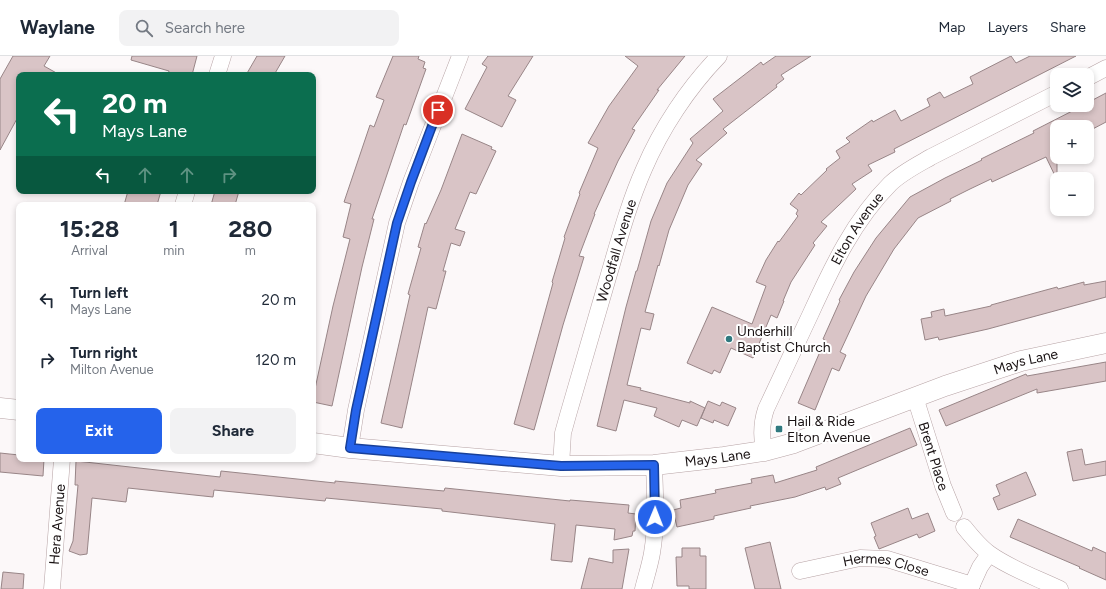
<!DOCTYPE html>
<meta charset="utf-8">
<style>
body{margin:0;font-family:Figtree,sans-serif;background:#f2f2f3;color:#1f2937;height:100vh;display:flex;flex-direction:column;font-size:15px;white-space:nowrap}
*{box-sizing:border-box;margin:0}
p{font-size:13px;color:#747a83}
.icon{flex:none;width:22px;height:22px;fill:none;stroke:currentColor;stroke-width:2;stroke-linecap:round;stroke-linejoin:round}
.map{position:relative;flex:1;overflow:hidden}
.drawer{position:absolute;left:16px;top:146px;width:300px;height:260px;display:flex;flex-direction:column;background:#fff;border-radius:8px;box-shadow:0 2px 6px #0003}
.drawer>*{flex:none}
.top-card{position:absolute;left:16px;top:16px;width:300px;height:122px;border-radius:8px;box-shadow:0 2px 6px #0003;background:#0b6e4f;color:#fff;overflow:hidden}
.fabs{position:absolute;left:1050px;top:12px;display:grid;gap:8px}
.fabs a{display:grid;place-items:center;width:44px;height:44px;border-radius:8px;background:#fff;box-shadow:0 2px 6px #0003;font-size:20px}
.pin{position:absolute;display:grid;place-items:center;width:34px;height:34px;color:#fff;margin:-17px;border:2px solid #fff;border-radius:50%;box-shadow:0 1px 4px #0007}
.me{position:absolute;width:44px;margin:-22px;rotate:1deg;stroke-linejoin:round;filter:drop-shadow(0 0 3px #0008)}
.turn{display:flex;align-items:center;gap:14px;height:84px;padding:0 20px;font-size:18px}
.turn .icon{width:52px;height:52px;stroke-width:2.5}
.turn b{display:block;font-size:28px;line-height:34px}
.lanes{display:flex;align-items:center;height:38px;padding:0 20px;background:#0003;justify-content:center;gap:20px;direction:ltr}
.lanes .off{opacity:.35}
.eta{display:flex;justify-content:space-evenly;align-items:center;height:68px;text-align:center}
.eta b{font-size:24px;font-weight:700;line-height:28px}
.primary-button{display:flex;gap:8px;margin-top:auto;padding:8px 20px}
.primary-button a{flex:1;height:46px;border-radius:8px;background:#2563eb;color:#fff;font-size:16px;font-weight:700;line-height:46px;text-align:center}
.primary-button a+a{background:#f2f2f3;color:#1f2937}
ul{padding:0;list-style:none}
li{display:flex;align-items:center;gap:12px;height:60px;padding:0 20px}
li div{flex:1}
li b{display:block;font-size:15px}
li em{font-style:normal}
header{display:flex;align-items:center;gap:24px;box-sizing:border-box;height:56px;padding:0 20px;background:#fff;border-bottom:1px solid #e0e1e3}
header strong{font-size:19px}
nav{display:flex;gap:22px;margin-inline-start:auto;font-size:14px}
.search{width:280px;height:36px;background:#f2f2f3;display:flex;align-items:center;gap:10px;box-sizing:border-box;padding:0 14px;border-radius:8px;color:#747a83;font-size:15px}
.map>svg:first-child{display:block}
.building{fill:#d9c4c6;stroke:#988587}
.lines{fill:none;stroke-linecap:round;stroke-linejoin:round}
.minor-casing{stroke:#b7a3a5;stroke-width:17}
.tertiary-casing{stroke:#b7a3a5;stroke-width:21}
.minor{stroke:#fff;stroke-width:16}
.tertiary{stroke:#fff;stroke-width:20}
.route-casing{stroke:#184099;stroke-width:10}
.route{stroke:#2563eb;stroke-width:7}
.poi-dot{fill:#30797f;stroke:#fff;stroke-width:1.5}
.labels{text-anchor:middle;stroke-width:4;stroke-linejoin:round;paint-order:stroke}
.street-label{font-size:14px;fill:#191213;stroke:#fff}
.poi-label{font-size:14px;fill:#191213;stroke:#fff;text-anchor:start}
</style>
<header>
<strong>Waylane</strong>
<div class="search"><svg class="icon" aria-label="search" viewBox="0 0 24 24"><circle cx="10" cy="10" r="6"/><path d="M15 15l6 6"/></svg>Search here</div>
<nav><a>Map</a><a>Layers</a><a>Share</a></nav>
</header>
<div class="map">
<svg width="1106" height="533" viewBox="0 0 1106 533">
<rect width="100%" height="100%" fill="#fcf8f9"/>
<path class="building" d="M13 0H50L44 10 60 19H19V59L0 94V23Z
M132 0H197L192 19H168L169 15 131 4Z
M257 0H285L274 19H246Z
M393 0H419L418 3 425 6 423 12 426 13 406 69 404 68 372 163H374L362 211 332 350 313 346V342L333 250 350 183 343 181 351 148 344 146 370 69 374 71 384 44 376 41Z
M488 0H533L508 40 516 44 502 71 465 53 487 11 482 8Z
M625 0H685L657 34H659L632 73 635 74 618 105 594 158H595L579 200 584 201 563 269 534 374 514 368 553 227 552 226 565 182 564 181 580 138 579 137 598 92 588 87 609 50 638 10Z
M776 0H811L781 19 784 23 776 29 777 31 723 73 727 77 696 104 702 108 688 129 669 174 659 210 658 209 645 256 654 258 650 274 641 272 627 329 641 332 640 334 690 347V345L705 352 708 345 720 350 722 346 736 352 728 370 714 364 713 367 701 362 705 352 697 370 682 364 679 371 654 360 657 352 624 344 616 375 597 370 626 251 636 215H637L651 165 667 127 693 87 690 83 723 55 713 43 761 6 763 9Z
M1011 0 1016 7 1030 0H1076L894 93 895 96 868 109 872 115 852 128 856 133 821 166 827 170 813 187 815 189 791 226 783 245H784L777 262 771 259 753 302 731 292 720 317 714 314 712 318 687 307 712 251 752 268 766 230 756 226 766 204 778 185 779 186 798 160 796 158 798 154 790 148 799 137 801 139 827 114 826 113 840 102 836 95 850 86 846 82 872 64 873 66 895 54 901 65 930 50 927 43 940 36 944 42 973 28 970 21Z
M1106 37V66L1087 76V71H1057V124L1046 101 992 126 991 123 970 133 950 143 951 145 918 162 894 193 866 240 840 296 846 299 839 315 832 312 815 354 798 347 825 284 823 283 840 245 839 244 854 216 876 182 910 141 945 122 982 104 981 103 1034 77 1033 75 1084 49H1087V47Z
M462 78 492 91 491 93 496 95 476 138 470 136 455 173 465 176 460 190 451 187 443 215H446L436 253 428 251 402 372 381 367 410 239 408 238 421 192 418 191 425 167 426 168 441 134Z
M128 135H161L157 149H124Z
M215 135H239L235 149H211Z
M1106 225V241L988 273 939 284 938 281 925 284 921 263 932 261 931 256 944 253 945 260 991 250V249L1057 231 1058 233 1084 226V229Z
M1106 306V325L1037 337V333L946 370 939 354 1026 318 1027 320Z
M910 372 917 389 838 422 841 428 826 434 825 431 795 441 750 450 751 452 714 460V463L677 471 673 454 681 452 680 444 716 437 715 434 752 427 751 423 773 419 775 427 817 414 816 411Z
M1082 393 1085 409 1106 405V419L1073 425 1067 396Z
M0 397 19 399V403H44L43 420 0 416Z
M76 405 220 421 221 415 335 427V425L444 435 445 432 570 445V444L629 449 628 457 636 458 635 475H633L632 480 614 484 615 473 576 469 572 506 551 504 555 468 442 455V453L326 442 325 445 214 434 213 441 128 432 126 446 92 442 87 498 80 499 69 495 73 485 78 429H75Z
M1026 416 1036 439 998 454 993 442 1000 439 996 429Z
M908 452 912 463 928 457 935 475 919 482 917 478 879 493 874 481 876 480 871 467Z
M1018 463 1092 495 1093 491 1106 497V524L1079 512 1080 511 1010 481Z
M770 486 781 533H755L745 492Z
M682 492H700V500H706V533H689V530H677L676 501H682Z
M629 493 622 533H581L589 502 613 507V494Z
M3 516 24 518 23 533H1Z"/>
<g class="lines">
<defs>
<g id="minor">
<path d="M217 19 223 0"/>
<path d="M1087 22 1106 12"/>
<path d="M183 149 187 135"/>
<path id="s1" d="M915 341 943 430 954 457"/>
<path d="M350 392 356 354 397 167 411 126 460 0"/>
<path id="s2" d="M764 395C761 380 761 368 766 353 781 321 796 289 811 257 832 211 854 164 890 128 901 117 917 109 931 101L1057 37"/>
<path id="s3" d="M561 410 563 377 568 359C581 315 594 270 607 225 618 188 628 149 644 113 661 73 688 32 719 0"/>
<path d="M964 471C972 481 980 491 990 498 1011 513 1037 522 1060 533"/>
<path id="s4" d="M800 515 860 502 887 503 972 529"/>
<path id="s5" d="M52 533 62 403"/>
<path d="M643 533C646 521 650 509 652 497 657 468 655 438 654 409"/>
<path d="M970 533 980 511 989 498"/>
</g>
<g id="tertiary">
<path d="M0 352 19 354"/>
<path id="s6" d="M313 387 350 392 561 410 654 409 724 401 764 395 794 387 945 330 1021 305 1106 287"/>
</g>
</defs>
<use href="#minor" class="minor-casing"/>
<use href="#tertiary" class="tertiary-casing"/>
<use href="#minor" class="minor"/>
<use href="#tertiary" class="tertiary"/>
</g>
<g class="lines">
<defs>
<path id="route" d="M438 54 411 126 397 167 356 354 350 392 561 410 654 409 655 461"/>
</defs>
<use href="#route" class="route-casing"/>
<use href="#route" class="route"/>
</g>
<g class="poi-dot">
<circle cx="729" cy="283" r="4"/>
<rect x="775" y="369" width="8" height="8" rx="2"/>
</g>
<g class="labels">
<g class="street-label">
<text dy="5" stroke="none"><textPath href="#s2" startOffset="245">Elton Avenue</textPath></text>
<text dy="5" stroke="none"><textPath href="#s3" startOffset="223">Woodfall Avenue</textPath></text>
<text dy="5" stroke="none"><textPath href="#s6" startOffset="730">Mays Lane</textPath></text>
<text dy="5" stroke="none"><textPath href="#s1" startOffset="62">Brent Place</textPath></text>
<text dy="5" stroke="none"><textPath href="#s6" startOffset="406">Mays Lane</textPath></text>
<text dy="5" stroke="none"><textPath href="#s5" startOffset="65">Hera Avenue</textPath></text>
<text dy="5" stroke="none"><textPath href="#s4" startOffset="88">Hermes Close</textPath></text>
</g>
<g class="poi-label">
<text x="737" y="280">Underhill<tspan x="737" dy="16">Baptist Church</tspan></text>
<text x="787" y="370">Hail &amp; Ride<tspan x="787" dy="16">Elton Avenue</tspan></text>
</g>
</g>
</svg>
<div class="fabs">
<a><svg class="icon" aria-label="layers" viewBox="0 0 24 24"><path d="M12 4l9 5-9 5-9-5zM3 14l9 5 9-5"/></svg></a>
<a>+</a>
<a>−</a>
</div>
<div class="pin" style="left:438px;top:54px;background:#d93025"><svg class="icon" aria-label="arrive" viewBox="0 0 24 24"><path d="M6 21V4h12l-3 4 3 4H6"/></svg></div>
<svg class="me" style="left:655px;top:461px" viewBox="-20 -20 40 40"><circle r="17" fill="#2563eb" stroke="#fff" stroke-width="3"/><path d="M0-11L8 9 0 5-8 9z" fill="#fff"/></svg>
<div class="top-card">
<div class="turn"><svg class="icon" aria-label="left" viewBox="0 0 24 24"><path d="M17 20v-9H6M10 6l-5 5 5 5"/></svg><div><b>20 m</b>Mays Lane</div></div>
<div class="lanes"><svg class="icon" aria-label="left" viewBox="0 0 24 24"><path d="M17 20v-9H6M10 6l-5 5 5 5"/></svg><svg class="icon off" aria-label="ahead" viewBox="0 0 24 24"><path d="M12 20V5M6 11l6-6 6 6"/></svg><svg class="icon off" aria-label="ahead" viewBox="0 0 24 24"><path d="M12 20V5M6 11l6-6 6 6"/></svg><svg class="icon off" aria-label="right" viewBox="0 0 24 24"><path d="M7 20v-9h11M14 6l5 5-5 5"/></svg></div>
</div>
<section class="drawer">
<div class="eta">
<div><b>15:28</b><p>Arrival</p></div>
<div><b>1</b><p>min</p></div>
<div><b>280</b><p>m</p></div>
</div>
<ul>
<li><svg class="icon" aria-label="left" viewBox="0 0 24 24"><path d="M17 20v-9H6M10 6l-5 5 5 5"/></svg><div><b>Turn left</b><p>Mays Lane</p></div><em>20 m</em></li>
<li><svg class="icon" aria-label="right" viewBox="0 0 24 24"><path d="M7 20v-9h11M14 6l5 5-5 5"/></svg><div><b>Turn right</b><p>Milton Avenue</p></div><em>120 m</em></li>
</ul>
<div class="primary-button"><a>Exit</a><a>Share</a></div>
</section>
</div>
